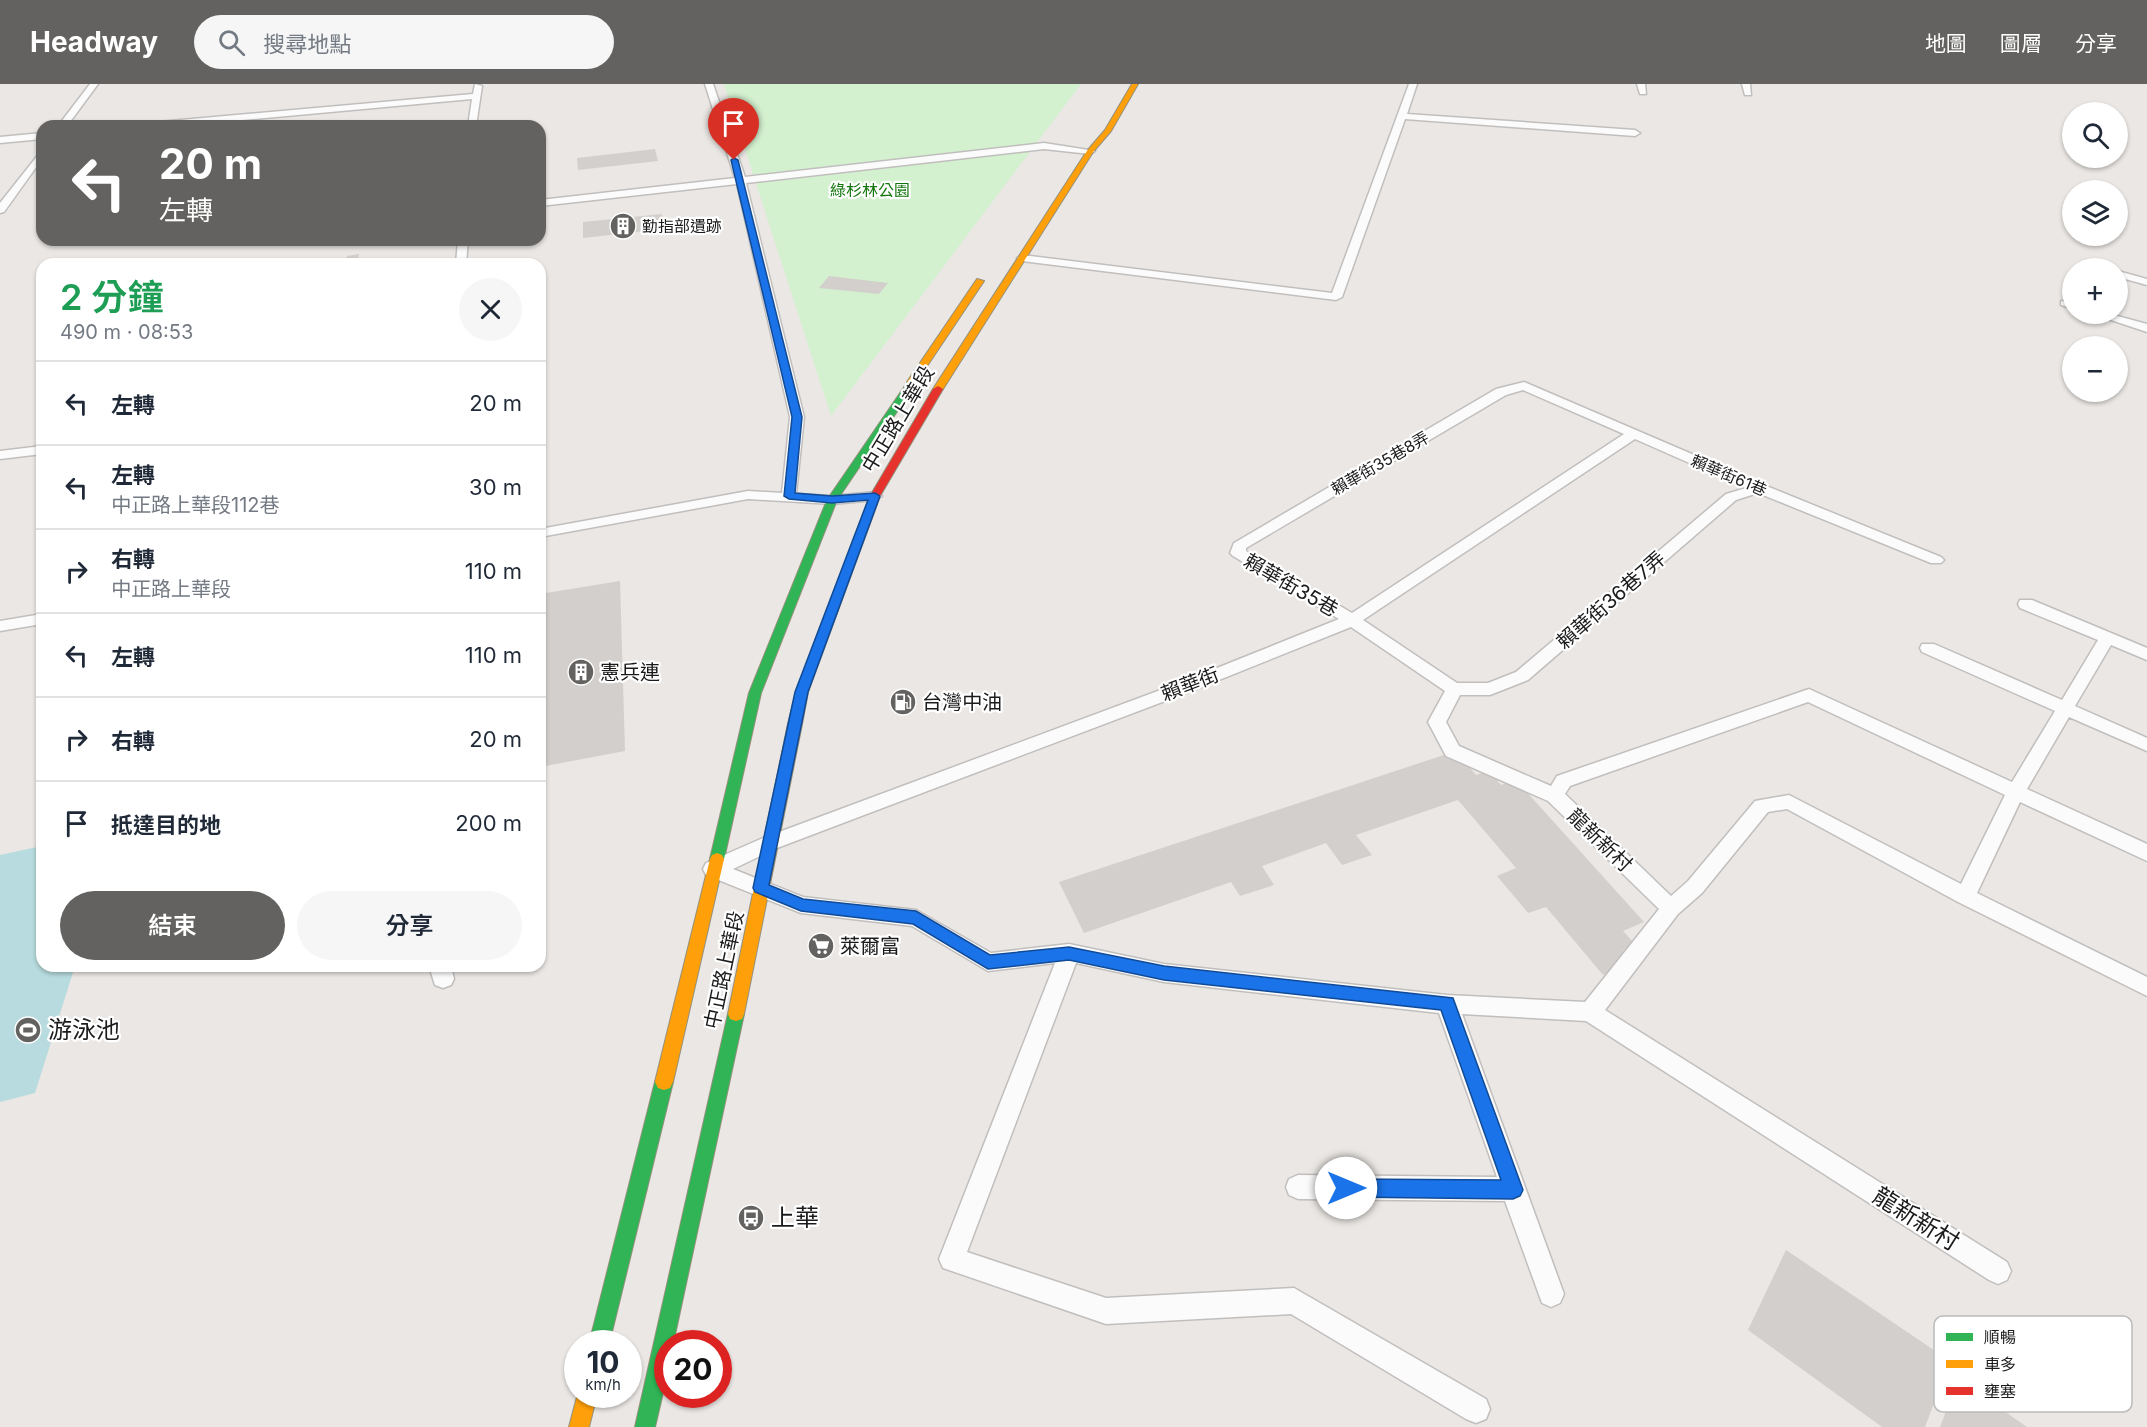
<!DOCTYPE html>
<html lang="zh-TW">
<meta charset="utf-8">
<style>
body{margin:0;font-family:Inter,"Noto Sans TC",sans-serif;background:#f6f6f7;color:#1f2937;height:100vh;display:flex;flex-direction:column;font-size:22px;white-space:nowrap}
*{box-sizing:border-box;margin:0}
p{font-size:20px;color:#747a83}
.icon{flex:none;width:33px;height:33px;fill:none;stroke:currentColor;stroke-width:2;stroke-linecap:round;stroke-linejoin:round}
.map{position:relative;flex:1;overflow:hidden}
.details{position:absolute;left:36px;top:174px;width:510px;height:714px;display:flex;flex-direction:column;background:#fff;border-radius:18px;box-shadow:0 2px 4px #0004}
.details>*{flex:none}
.banner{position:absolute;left:36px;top:36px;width:510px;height:126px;border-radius:18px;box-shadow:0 2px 4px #0004;background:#636261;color:#fff;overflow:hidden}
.controls{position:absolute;left:2062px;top:18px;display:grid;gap:12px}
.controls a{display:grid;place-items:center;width:66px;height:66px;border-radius:50%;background:#fff;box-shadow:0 2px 4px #0004;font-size:30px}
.speed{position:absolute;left:564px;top:1246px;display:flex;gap:12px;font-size:30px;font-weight:700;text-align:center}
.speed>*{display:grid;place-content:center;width:78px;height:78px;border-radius:50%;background:#fff;box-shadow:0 2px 4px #0004;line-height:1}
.speed small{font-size:15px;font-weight:400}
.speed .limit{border:9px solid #d22;background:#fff;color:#111}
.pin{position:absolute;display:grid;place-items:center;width:51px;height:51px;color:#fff;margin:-62px -26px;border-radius:50% 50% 50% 0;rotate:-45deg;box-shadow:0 0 6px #0007}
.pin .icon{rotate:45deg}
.me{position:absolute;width:66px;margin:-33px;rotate:90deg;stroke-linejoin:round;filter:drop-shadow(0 0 4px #0008)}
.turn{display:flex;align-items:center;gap:21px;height:126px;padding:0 24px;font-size:27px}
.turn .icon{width:78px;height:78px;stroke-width:2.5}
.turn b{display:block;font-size:42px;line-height:51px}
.round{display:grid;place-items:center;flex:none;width:63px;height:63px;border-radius:32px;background:#f6f6f7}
.head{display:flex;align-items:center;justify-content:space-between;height:102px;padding:0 24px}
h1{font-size:36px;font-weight:600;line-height:45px;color:#1e9e55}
.primary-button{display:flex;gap:12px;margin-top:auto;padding:12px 24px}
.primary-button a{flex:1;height:69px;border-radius:36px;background:#636261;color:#fff;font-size:24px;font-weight:600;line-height:69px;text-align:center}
.primary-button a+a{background:#f6f6f7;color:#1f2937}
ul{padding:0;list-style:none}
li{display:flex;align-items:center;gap:18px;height:84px;padding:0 24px;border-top:2px solid #e0e1e3}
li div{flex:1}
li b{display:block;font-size:22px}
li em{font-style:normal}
header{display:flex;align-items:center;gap:36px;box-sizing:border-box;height:84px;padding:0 30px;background:#636261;color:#fff}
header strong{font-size:28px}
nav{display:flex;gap:33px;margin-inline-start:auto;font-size:21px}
.search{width:420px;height:54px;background:#f6f6f7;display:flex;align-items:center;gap:15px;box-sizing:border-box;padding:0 21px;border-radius:33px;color:#747a83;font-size:22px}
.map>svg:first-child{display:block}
.park{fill:#d3f0cf}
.water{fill:#b7dbde}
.building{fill:#d2cfcc}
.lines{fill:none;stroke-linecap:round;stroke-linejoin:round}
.lane-casing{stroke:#c1bfbe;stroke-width:3}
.fast-casing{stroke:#94917d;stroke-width:2}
.slow-casing{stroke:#94917d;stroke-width:2}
.jam-casing{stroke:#94917d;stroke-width:2}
.lane{fill:#fcfbfb;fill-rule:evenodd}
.fast{fill:#30b455;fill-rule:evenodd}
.slow{fill:#ff9f0a;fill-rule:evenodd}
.jam{fill:#e5322d;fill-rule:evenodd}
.route{fill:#1a73e8;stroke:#114b97;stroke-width:1.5}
.labels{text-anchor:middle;stroke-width:4.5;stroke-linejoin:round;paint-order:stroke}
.far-park-label{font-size:16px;fill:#13770c;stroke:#fff}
.far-poi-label{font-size:16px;fill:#1b1b1b;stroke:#fff;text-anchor:start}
.far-street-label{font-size:16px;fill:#1b1b1b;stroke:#fff}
.street-label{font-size:20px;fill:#1b1b1b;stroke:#fff}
.poi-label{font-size:20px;fill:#1b1b1b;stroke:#fff;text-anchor:start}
.near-poi-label{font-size:24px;fill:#1b1b1b;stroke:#fff;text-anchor:start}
.near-street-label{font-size:24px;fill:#1b1b1b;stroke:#fff}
.key{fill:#fff;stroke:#bbb;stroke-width:1.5}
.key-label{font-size:16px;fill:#1b1b1b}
</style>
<header>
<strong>Headway</strong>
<div class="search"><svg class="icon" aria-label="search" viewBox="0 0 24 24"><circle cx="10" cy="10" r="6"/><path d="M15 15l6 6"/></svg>搜尋地點</div>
<nav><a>地圖</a><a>圖層</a><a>分享</a></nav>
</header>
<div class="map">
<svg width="2147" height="1343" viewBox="0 0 2147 1343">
<rect width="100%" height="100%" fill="#eae7e4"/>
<path class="park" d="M724 0H1081L831 332Z"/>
<path class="water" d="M42 762V882H75L35 1009 0 1018V771Z"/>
<path class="building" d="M655 65 658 77 578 86 577 74Z
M662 130 664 145 583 154V138Z
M359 170 357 180H346L347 172Z
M829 192 888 199 879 210 819 204Z
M620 497 625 667 540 683V510Z
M1456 667 1476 691 1489 687 1501 701 1516 696 1644 838 1623 847 1636 861 1623 866 1634 878 1603 891 1546 823 1528 829 1497 792 1516 784 1458 716 1356 751 1372 771 1342 781 1326 759 1262 782 1274 801 1240 812 1231 798 1084 849 1059 798Z
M1786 1166 1950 1277 1925 1343H1882L1748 1246Z
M1958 1295 2027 1343H1940Z"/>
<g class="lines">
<defs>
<path id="lane" d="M90 0H98L67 42H58Z
M475 0 482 2 476 42H468L472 15 176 42H143L147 39 473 10Z
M705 0H713L745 93 1044 59 1095 67 1090 70 1044 65 746 99 804 333 796 410 832 412 875 408 882 412 875 416 832 420 748 415 540 453V445L748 407 782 409 790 333 737 100 540 122V116L735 94Z
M1409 0H1417L1407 30 1635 46 1640 49 1635 52 1405 35 1342 213 1336 216 1022 177 1017 174 1022 171 1332 209Z
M1637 0H1645L1646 10H1640Z
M1742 0H1750L1751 11H1745Z
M42 49V55L0 59V53Z
M42 66V75L4 128 0 129V119Z
M458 156H468L466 180H456Z
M2086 179 2100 182 2101 184H2082V180Z
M2118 187 2147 195V201L2118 193Z
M2061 217 2073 218V225L2061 221Z
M2093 230H2110L2147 240V248Z
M1524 298 1764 401 1941 473 1944 476 1941 479H1931L1758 409 1736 416 1528 596 1490 611H1460L1446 638 1459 662 1551 702 1557 692 1809 605 2012 698 2055 627 1922 568 1920 564 1922 560H1934L2062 616 2098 556 2020 524 2018 520 2020 516H2032L2147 564V576L2111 561 2075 622 2147 654V667L2069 633 2027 705 2147 760V777L2020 718 1977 809 2147 893V912L1958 818 1787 725 1768 728 1702 809 1678 830 1605 926 2007 1178 2011 1187 2007 1196 1998 1200 1989 1196 1586 937 1462 930 1564 1210 1560 1219 1551 1223 1542 1219 1505 1117 1298 1115 1289 1111 1286 1103 1289 1095 1298 1091 1497 1093 1439 929 1164 898 1076 879 967 1168 1106 1214 1294 1204 1486 1315 1490 1325 1486 1335 1476 1339 1466 1335 1291 1230 1106 1240 943 1184 939 1175 1055 879 988 887 912 842 801 829 706 791 703 785 706 779 763 754 1182 598 1339 535 1233 472 1230 469 1234 459 1496 305ZM1523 306 1624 350 1352 529 1246 467V464L1506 311ZM1635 355 1746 404 1726 410 1516 588 1488 599H1457L1363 536ZM1351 543 1445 607 1428 638 1446 672 1548 717 1659 825 1585 918 1447 911 1164 880 1069 860 991 869 916 826 803 813 733 785 777 764 1194 606ZM1808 618 2005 711 1961 800 1789 711 1755 717 1688 797 1671 812 1565 710 1570 702Z
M42 362V370L0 375V367Z
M42 530V540L0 547V537Z
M429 882H451L454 895 451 901 443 904 435 901Z"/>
<path id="fast" d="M909 296 917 298 837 416 761 609 724 775 722 779 717 781 712 779 710 775 749 609 827 416Z
M736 923 742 925 744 930 673 1260H668V1287L655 1343H635L728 930 730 925Z
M664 990 670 992 673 998 609 1260H589L655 998 658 992Z"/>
<path id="slow" d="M1132 0H1138L1111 47 1093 68 943 305 935 307 933 305 1087 67 1105 46Z
M977 195 984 197 915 300H909L907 298Z
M795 635 802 640 744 930 742 935 736 937 730 935 728 930 788 640Z
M717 769 722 771 724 775 673 998 670 1004 664 1006 658 1004 655 998 710 775 712 771Z
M578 1309V1311H597L589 1343H569Z"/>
<path id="jam" d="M938 302 943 305 880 412 808 608 802 640 795 645 790 643 788 640 796 608 870 412 933 305Z"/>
</defs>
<use href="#lane" class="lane-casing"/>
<use href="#fast" class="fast-casing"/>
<use href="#slow" class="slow-casing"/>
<use href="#jam" class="jam-casing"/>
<use href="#lane" class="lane"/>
<use href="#fast" class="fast"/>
<use href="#slow" class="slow"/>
<use href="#jam" class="jam"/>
</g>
<path class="route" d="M734 74 738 76 802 333 795 409 832 412 875 409 880 412 808 608 769 801 803 815 916 827 990 871 1069 863 1164 882 1453 914 1523 1106 1520 1112 1513 1115 1346 1113 1339 1110 1337 1104 1339 1097 1346 1095 1501 1096 1441 926 1164 896 1069 876 988 885 913 840 801 827 755 808 753 804 795 608 868 416 832 419 789 415 784 412 792 333 731 76Z"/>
<defs>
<symbol id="building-disc" viewBox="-11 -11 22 22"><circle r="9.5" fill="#636261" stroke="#fff"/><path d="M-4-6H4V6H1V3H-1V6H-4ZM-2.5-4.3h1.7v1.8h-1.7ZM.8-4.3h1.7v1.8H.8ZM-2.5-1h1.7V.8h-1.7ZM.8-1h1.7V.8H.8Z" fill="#fff"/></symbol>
<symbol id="fuel-disc" viewBox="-11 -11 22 22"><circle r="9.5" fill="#636261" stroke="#fff"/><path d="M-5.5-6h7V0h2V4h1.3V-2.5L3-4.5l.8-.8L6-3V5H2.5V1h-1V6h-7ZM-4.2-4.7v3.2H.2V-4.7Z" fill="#fff"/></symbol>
<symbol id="supermarket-disc" viewBox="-11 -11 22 22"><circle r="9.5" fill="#636261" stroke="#fff"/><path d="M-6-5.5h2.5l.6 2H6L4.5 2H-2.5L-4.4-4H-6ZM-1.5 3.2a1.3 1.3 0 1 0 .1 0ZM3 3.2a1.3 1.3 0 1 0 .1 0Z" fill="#fff"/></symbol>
<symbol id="stadium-disc" viewBox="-11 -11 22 22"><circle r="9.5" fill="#636261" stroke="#fff"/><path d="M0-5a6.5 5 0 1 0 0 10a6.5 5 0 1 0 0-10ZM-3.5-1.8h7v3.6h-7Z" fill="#fff"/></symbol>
<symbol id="bus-disc" viewBox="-11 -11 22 22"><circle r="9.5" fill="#636261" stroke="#fff"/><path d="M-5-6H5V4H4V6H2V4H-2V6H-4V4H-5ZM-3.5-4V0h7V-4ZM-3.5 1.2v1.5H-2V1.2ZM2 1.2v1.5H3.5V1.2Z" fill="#fff"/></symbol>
</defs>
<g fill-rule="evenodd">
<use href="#building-disc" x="608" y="127" width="30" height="30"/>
<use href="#building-disc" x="566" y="573" width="30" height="30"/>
<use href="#fuel-disc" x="888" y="603" width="30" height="30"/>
<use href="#supermarket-disc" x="806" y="847" width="30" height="30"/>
<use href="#stadium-disc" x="13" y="931" width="30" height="30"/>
<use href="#bus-disc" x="736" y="1119" width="30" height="30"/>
</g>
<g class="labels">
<g class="far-park-label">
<text x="870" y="112">綠杉林公園</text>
</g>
<g class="far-poi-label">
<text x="642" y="148">勤指部遺跡</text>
</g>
<g class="far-street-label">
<text transform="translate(1380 379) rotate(-30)" y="6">賴華街35巷8弄</text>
<text transform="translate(1729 391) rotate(23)" y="6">賴華街61巷</text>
</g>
<g class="street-label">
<text transform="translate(898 335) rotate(-59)" y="7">中正路上華段</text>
<text transform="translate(1291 501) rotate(30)" y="7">賴華街35巷</text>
<text transform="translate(1611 516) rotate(-41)" y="7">賴華街36巷7弄</text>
<text transform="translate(1190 600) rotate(-21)" y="7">賴華街</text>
<text transform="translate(1600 756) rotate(44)" y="7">龍新新村</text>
<text transform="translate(724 886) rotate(-78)" y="7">中正路上華段</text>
</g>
<g class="poi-label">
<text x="600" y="595">憲兵連</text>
<text x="922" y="625">台灣中油</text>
<text x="840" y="869">萊爾富</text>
</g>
<g class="near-poi-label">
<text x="48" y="954">游泳池</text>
<text x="771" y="1142">上華</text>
</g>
<g class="near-street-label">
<text transform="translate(1916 1135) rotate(32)" y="8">龍新新村</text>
</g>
</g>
<rect x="1934" y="1232" width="198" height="96" rx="9" class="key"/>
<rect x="1946" y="1249" width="27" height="8" fill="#30b455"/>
<rect x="1946" y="1276" width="27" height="8" fill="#ff9f0a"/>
<rect x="1946" y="1303" width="27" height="8" fill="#e5322d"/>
<g class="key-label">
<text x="1984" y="1259">順暢</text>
<text x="1984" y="1286">車多</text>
<text x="1984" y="1313">壅塞</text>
</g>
</svg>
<div class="controls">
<a><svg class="icon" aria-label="search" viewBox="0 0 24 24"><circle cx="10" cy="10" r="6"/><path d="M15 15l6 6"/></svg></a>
<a><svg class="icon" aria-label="layers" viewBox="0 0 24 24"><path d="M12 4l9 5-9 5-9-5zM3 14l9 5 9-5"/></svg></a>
<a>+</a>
<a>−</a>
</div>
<div class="speed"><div>10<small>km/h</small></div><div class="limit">20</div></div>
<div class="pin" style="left:734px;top:76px;background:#d93025"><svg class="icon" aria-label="arrive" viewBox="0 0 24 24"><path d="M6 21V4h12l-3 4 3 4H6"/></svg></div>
<svg class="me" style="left:1346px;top:1104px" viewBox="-20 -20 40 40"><circle r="19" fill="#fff"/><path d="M0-13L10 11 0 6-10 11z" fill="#1a73e8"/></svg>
<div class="banner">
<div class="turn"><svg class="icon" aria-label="left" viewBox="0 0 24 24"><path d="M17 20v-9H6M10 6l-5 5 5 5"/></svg><div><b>20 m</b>左轉</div></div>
</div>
<section class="details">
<div class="head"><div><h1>2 分鐘</h1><p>490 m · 08:53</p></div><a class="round"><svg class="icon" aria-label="close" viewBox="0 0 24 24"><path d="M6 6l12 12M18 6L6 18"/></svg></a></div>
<ul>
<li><svg class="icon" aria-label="left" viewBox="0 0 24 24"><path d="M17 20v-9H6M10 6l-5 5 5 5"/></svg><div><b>左轉</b></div><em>20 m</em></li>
<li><svg class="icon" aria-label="left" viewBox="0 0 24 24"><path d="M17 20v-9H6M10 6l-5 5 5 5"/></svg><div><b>左轉</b><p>中正路上華段112巷</p></div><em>30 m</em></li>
<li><svg class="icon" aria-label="right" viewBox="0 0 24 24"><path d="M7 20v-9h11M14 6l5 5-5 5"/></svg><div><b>右轉</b><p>中正路上華段</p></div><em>110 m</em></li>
<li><svg class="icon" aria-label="left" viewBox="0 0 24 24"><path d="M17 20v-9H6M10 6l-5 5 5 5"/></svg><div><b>左轉</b></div><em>110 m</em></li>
<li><svg class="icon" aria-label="right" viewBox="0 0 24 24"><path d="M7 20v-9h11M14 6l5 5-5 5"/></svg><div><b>右轉</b></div><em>20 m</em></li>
<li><svg class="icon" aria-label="arrive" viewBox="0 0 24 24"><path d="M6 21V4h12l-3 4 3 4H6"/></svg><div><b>抵達目的地</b></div><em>200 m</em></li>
</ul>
<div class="primary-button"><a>結束</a><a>分享</a></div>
</section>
</div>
